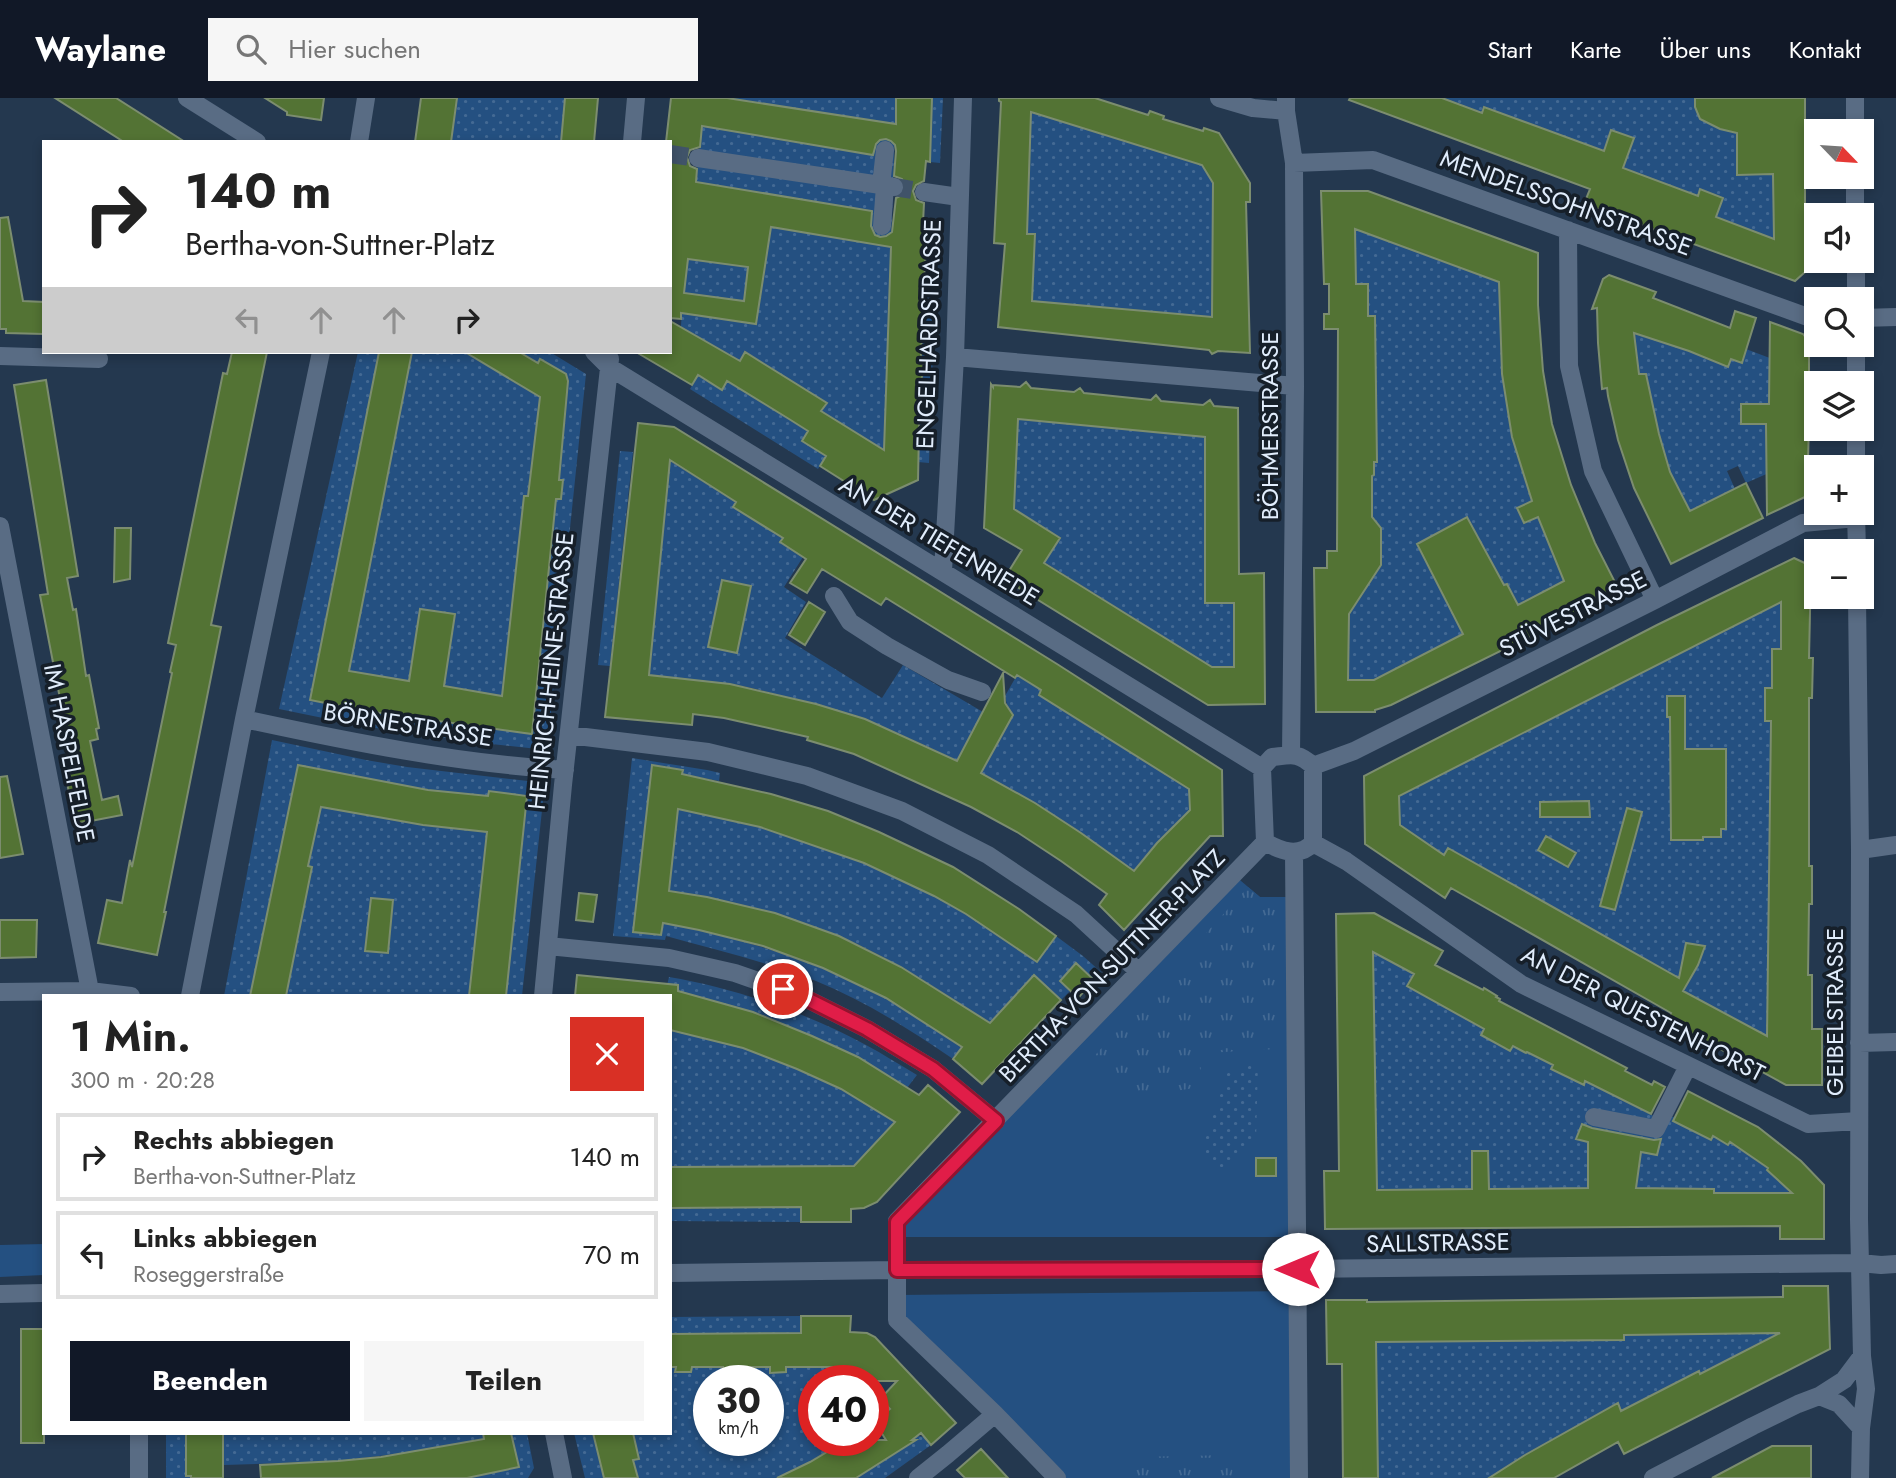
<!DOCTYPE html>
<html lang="de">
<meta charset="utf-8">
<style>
body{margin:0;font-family:Jost,sans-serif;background:#f6f6f6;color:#222;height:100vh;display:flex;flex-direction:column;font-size:26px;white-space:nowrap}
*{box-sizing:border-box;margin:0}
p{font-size:23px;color:#767676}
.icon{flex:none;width:38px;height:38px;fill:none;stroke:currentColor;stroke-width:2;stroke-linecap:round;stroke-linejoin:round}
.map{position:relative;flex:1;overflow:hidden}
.panel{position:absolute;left:42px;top:896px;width:630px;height:441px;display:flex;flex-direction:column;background:#fff;border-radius:0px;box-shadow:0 4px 10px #0003}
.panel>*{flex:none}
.banner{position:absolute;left:42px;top:42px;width:630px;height:214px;border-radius:0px;box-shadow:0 4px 10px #0003;background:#fff;color:#222;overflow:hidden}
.needle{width:46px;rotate:115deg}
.tools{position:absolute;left:1804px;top:21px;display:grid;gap:14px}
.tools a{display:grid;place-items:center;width:70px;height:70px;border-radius:0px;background:#fff;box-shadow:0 4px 10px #0003;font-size:35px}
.speed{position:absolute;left:693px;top:1267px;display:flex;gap:14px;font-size:35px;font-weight:700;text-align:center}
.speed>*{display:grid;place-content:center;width:91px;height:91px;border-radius:50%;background:#fff;box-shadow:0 4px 10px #0003;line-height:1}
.speed small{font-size:18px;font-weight:400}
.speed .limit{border:10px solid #d22;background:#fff;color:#111}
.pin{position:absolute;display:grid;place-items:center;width:60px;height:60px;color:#fff;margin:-30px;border:4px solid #fff;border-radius:50%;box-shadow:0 2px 7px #0007}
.me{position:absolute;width:77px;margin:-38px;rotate:270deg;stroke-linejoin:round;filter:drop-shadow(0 0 5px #0008)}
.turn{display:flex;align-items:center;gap:24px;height:147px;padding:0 28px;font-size:32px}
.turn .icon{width:91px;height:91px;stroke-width:2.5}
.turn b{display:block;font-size:49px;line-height:60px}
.lanes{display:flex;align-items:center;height:66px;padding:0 28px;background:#0003;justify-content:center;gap:35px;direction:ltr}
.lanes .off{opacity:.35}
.round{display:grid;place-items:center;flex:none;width:74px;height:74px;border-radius:0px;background:#f6f6f6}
.headline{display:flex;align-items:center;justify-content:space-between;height:119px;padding:0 28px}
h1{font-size:42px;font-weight:700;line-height:52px}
.primary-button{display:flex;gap:14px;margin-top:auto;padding:14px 28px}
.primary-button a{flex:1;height:80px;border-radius:0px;background:#111827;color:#fff;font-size:28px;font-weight:700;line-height:80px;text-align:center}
.primary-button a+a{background:#f6f6f6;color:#222}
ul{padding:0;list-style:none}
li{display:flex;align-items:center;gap:21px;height:88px;margin:0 14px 10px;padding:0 14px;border:4px solid #e0e0e0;border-radius:0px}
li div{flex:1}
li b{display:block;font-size:26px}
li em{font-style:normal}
header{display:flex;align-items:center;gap:42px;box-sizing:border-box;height:98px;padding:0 35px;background:#111827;color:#fff}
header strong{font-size:33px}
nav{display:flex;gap:38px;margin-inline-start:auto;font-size:24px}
.search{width:490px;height:63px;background:#f6f6f6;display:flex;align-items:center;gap:18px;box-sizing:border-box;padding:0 24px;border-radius:0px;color:#767676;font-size:26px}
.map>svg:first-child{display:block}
.grass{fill:#245081}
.park{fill:url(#park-tufts)}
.garden{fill:url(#garden-dots);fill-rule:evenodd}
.building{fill:#537334;stroke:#7c8d6f;stroke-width:2;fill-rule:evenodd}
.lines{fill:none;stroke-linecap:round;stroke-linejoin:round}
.minor-tunnel{stroke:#405369;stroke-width:18;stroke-dasharray:18 9;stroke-linecap:butt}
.minor{stroke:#596c84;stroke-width:18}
.route-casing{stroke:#92132f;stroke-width:18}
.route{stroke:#e11d48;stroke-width:12}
.labels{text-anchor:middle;stroke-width:7;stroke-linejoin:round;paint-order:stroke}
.street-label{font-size:24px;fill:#e1edfc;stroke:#161f29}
</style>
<header>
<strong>Waylane</strong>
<div class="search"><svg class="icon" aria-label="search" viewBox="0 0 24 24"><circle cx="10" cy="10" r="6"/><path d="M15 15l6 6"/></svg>Hier suchen</div>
<nav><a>Start</a><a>Karte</a><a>Über uns</a><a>Kontakt</a></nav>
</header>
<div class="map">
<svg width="1896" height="1380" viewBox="0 0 1896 1380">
<defs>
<pattern id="park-tufts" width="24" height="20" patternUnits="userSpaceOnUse" patternTransform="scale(1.75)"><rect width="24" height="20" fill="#245081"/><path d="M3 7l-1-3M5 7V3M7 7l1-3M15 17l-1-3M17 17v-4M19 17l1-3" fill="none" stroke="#446a94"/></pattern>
<pattern id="garden-dots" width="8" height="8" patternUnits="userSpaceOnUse" patternTransform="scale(1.75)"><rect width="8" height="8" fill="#245081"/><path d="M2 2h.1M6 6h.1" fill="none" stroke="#446a94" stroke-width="1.8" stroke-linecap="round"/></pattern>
</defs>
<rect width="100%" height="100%" fill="#24384f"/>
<path class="grass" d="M1234 777 1260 799H1296L1297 1139H898L897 1123Z
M44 1146V1177L0 1179V1147Z
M1298 1193 1299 1380H1055L897 1222V1197Z"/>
<path class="park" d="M1248 789 1260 799H1276L1275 951 1206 955 1194 990 1138 999 1088 965Z
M1233 1357 1232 1380H1129L1130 1359Z"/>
<path class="garden" d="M457 0H565L561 44H451Z
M705 0H896L884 359 855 334 821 313 826 305 746 254 740 263 680 241 683 199Z
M932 0H943L940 65 930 64Z
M1442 0H1695L1700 21C1720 33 1737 34 1760 33L1737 54V76H1773L1774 141 1716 119 1723 100 1701 91 1698 98 1623 70 1633 40 1611 32 1604 53 1485 9 1482 15Z
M1031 14 1202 67 1217 92 1213 103 1212 195 1216 219 1032 203 1035 136H1027Z
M927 125 940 126 936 169 929 365 918 364 920 285 924 272 921 257Z
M1355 128 1499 184 1502 276 1512 339 1532 403 1524 424 1538 419 1556 464 1575 478 1518 507 1491 495 1493 467 1467 419 1417 446 1463 536 1374 582H1348L1349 512 1381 467V430L1372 421V378L1374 364H1377L1375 218H1368V186H1356Z
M1633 226 1689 253 1728 269 1731 261 1742 265 1746 251 1775 262 1769 306H1741L1742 326H1766L1771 374 1746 385 1738 368 1727 373 1735 391 1685 416V402L1670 374 1639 276Z
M358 254H379L310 602 366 613 533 636 556 401H561L563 383 559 382 568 282 567 278 540 262 538 265 519 254H550L586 276 547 652 473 644 362 628 279 611Z
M412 254H465L540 299 502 598 349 573Z
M698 277 721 292 727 283 808 333 803 343 826 358 818 371 690 291Z
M1018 321 1209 339 1205 365V505H1234L1238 568 1212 569 1041 462 1050 455 1060 440 1014 411Z
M620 353 633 354 610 568 598 567Z
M670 363 736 404 733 409 783 440 780 445 803 459 784 489 806 504 785 540 882 600 903 567 983 614 1008 611 1005 598 1017 577 1041 592 1040 597 1189 691 1190 712 1157 745 1134 773C1030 698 921 633 795 601 774 596 750 588 728 586 702 585 674 587 648 588Z
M1785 502 1781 527V551H1772V590H1765V623H1771V687L1782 946 1683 893 1448 750 1444 757 1399 727V698Z
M272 642 366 662 407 669 528 683 540 691 543 703 522 898H506L527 698 489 694 488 698 428 692 384 684 299 667 250 898H224Z
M632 660 707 672 720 675 719 683 682 676 683 672 652 667 633 834 661 837 663 825C740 840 816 862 886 900 913 914 937 932 962 949L953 961C909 931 865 903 816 883 767 864 716 852 666 838L665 842 613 838Z
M321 709 423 727 490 734 484 756 469 898H286L312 769 308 768Z
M678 711 760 729 864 765 934 798 966 816 1037 864 1056 838 1083 858 1101 874 1094 882 1077 866 1060 883 1070 893 1061 902 990 925C942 894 889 858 836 837 782 815 726 802 669 793Z
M1381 854 1414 876 1408 888 1484 931 1481 937 1510 953 1513 948 1526 955 1528 953 1553 967 1552 971 1583 987 1585 983 1629 1005 1639 1006 1638 1010 1654 1018 1675 1019 1720 1041V1042L1728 1047 1730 1045 1768 1070 1767 1072 1774 1079 1776 1077 1790 1092 1781 1101 1755 1095H1714V1091H1657L1656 1090 1386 1092 1366 1095 1376 1072 1373 859 1374 855Z
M669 879C735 890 807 915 866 947 883 956 900 967 917 977L907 990 858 959 812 938 753 914 666 892Z
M670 932C729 942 786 964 839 991 858 1000 876 1013 895 1024L854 1068 670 1069Z
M1258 966 1256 1043 1223 1074 1200 1057 1228 973Z
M801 1109V1124L670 1123V1110Z
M801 1218V1235L670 1236V1219Z
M1792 1235 1748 1251 1700 1276 1699 1274 1623 1318 1617 1305 1525 1357 1489 1380H1378L1377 1266 1367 1244 1624 1242 1625 1237Z
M670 1269H676V1274H691L692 1269H723V1274H738L739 1269H770V1275L786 1274V1269H857L863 1283H814V1342H849L826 1360 823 1356 810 1363 812 1368 777 1380H638L633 1362 638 1360 627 1335H670ZM709 1283H768V1342H709Z
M166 1335H186L191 1380H166Z
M223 1335H483L485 1345 338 1363 224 1367Z
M511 1335H527L534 1370 528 1380H467L519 1369Z
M574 1335H593L604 1380H585Z
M918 1338 925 1339 931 1347 885 1380H856L895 1355Z"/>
<path class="building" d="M55 0H116L185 44H124Z
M265 0H324L321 22 287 17V14Z
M421 0H457L451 44H415Z
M565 0H598L594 44H561Z
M671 0H727L896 26V0H932L930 64 926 63 924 83 916 87 913 93 916 102 924 105 923 125H927L921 258 924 272 920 285 918 382 874 402 820 368 826 358 802 343 808 333 789 321 727 283 722 292 698 277 692 287 636 254H670V223L740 263 745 254 827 305 821 313 884 352 891 149 771 129 756 226 681 215V221L670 220V44H666ZM702 28 873 57 876 46 880 42 886 41 891 43 895 47 896 53 894 78 902 81 905 90 902 97 896 100 892 134 886 138 880 139 875 137 871 128 872 113 696 84 697 71 690 68 687 59 690 52 700 49ZM688 161 748 169 744 203 684 195Z
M999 0H1095L1148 17 1150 13 1164 18 1163 21 1203 33 1204 30 1219 35 1250 85V104H1246L1250 255 1218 253 1212 256 1209 252 998 229 1005 146 994 145 1001 4 999 3ZM1031 14 1202 67 1213 85 1212 219 1032 203 1035 136H1027Z
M1350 0H1442L1482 15 1484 9 1604 53 1611 32 1634 40 1623 70 1698 98 1700 91 1723 100 1716 119 1774 141 1773 76 1737 77V35L1720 31 1700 21 1695 9V0H1805V174L1795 183 1584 106 1590 91 1349 2Z
M1321 93H1368L1538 155V207L1543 273 1552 326 1571 387 1595 445 1620 494 1391 607 1375 612V614H1316L1314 470H1327V453H1337L1338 231H1324V216H1329V186H1324ZM1355 131 1499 184 1502 276 1512 339 1532 403 1517 410 1524 425 1538 419 1564 483 1518 507 1507 486 1504 487 1467 419 1417 446 1463 536 1374 582H1348L1349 516 1381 467V430L1372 419V378L1374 377V364H1377L1375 218H1368V186H1356Z
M8 119 23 203 44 204V236L6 235V231H0V120Z
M1609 177 1656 194 1653 200 1730 230 1735 213 1756 220 1742 265 1731 261 1728 269 1689 253 1634 235 1639 276H1646L1659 336 1670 374 1690 413 1746 385 1763 420 1671 466 1634 390 1618 342 1608 298 1607 290 1602 291 1598 245 1597 210 1592 211 1603 181Z
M1770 224 1803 236 1809 244V326L1807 398 1767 417 1766 326H1741V306H1769Z
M232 254H267L211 527 221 529 164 814H166L157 857 98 845 107 802 122 805 130 762 132 769 172 575 170 574 176 547 168 545 223 275 227 276Z
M379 254H412L349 573 409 583 420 511 455 516 444 588 502 598 524 398H528L540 299 465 254H519L538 265 540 261 566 276 568 283 559 382H563L561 401H556L532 636 366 613 310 602Z
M46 282 78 478 67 480 73 512 76 511 86 578 89 577 99 630 96 631 98 641 90 643 102 702 118 698 122 717 75 726 65 674 74 673 40 497 48 496 14 287Z
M1026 284 1031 290 1074 294 1080 290 1084 295 1151 302 1156 297 1161 303 1203 307 1210 302 1214 308 1238 310 1239 476 1264 475 1265 606 1208 607 1004 481 1022 452 984 430 991 286 993 289V287L1020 289ZM1018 321 1205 339V505H1234V569H1212L1044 465 1060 440 1014 411Z
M638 325 674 329 1057 566 1222 672 1223 738H1210L1124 832 1099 807 1107 796 1061 763 1017 734 971 709 854 656 807 642 808 639 724 620 693 616 692 627 605 619ZM670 362 736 404 733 409 783 440 780 444 806 461 790 485 807 495 822 471 881 507 886 500 1015 580 1017 577 1041 592 1039 597 1189 691 1190 712 1157 745 1134 773 1081 735 1035 705 981 675 1013 617 1005 605 1003 575 957 663 865 621 816 606 730 586 649 577Z
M115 430H131L130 481 114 484Z
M1794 460 1811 468 1809 560H1813L1812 600H1809V768H1812V806H1809L1808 877H1812V931H1822V987H1786L1667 922 1671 915 1451 790 1445 800 1365 746 1364 678 1657 527ZM1781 504V551H1772V590H1765V623H1771L1767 938 1683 893 1698 867 1705 848 1686 845 1679 880 1448 750 1444 757 1400 727 1399 698Z
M722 482 751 488 737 555 708 549Z
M809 504 825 514 805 547 789 537Z
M1667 598H1685V651H1726V731H1721V739H1703V742H1671L1670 619H1667Z
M298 667 428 692 488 698 489 693 527 698 506 898H469L487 734 423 727 321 709 308 768 312 769 286 898H250Z
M652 667 683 672 682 676 771 696 828 713 879 734 953 769 1019 811 1056 838 1037 864 966 816 934 798 864 765 760 729 678 711 669 793 707 799 775 815 839 838 901 869 990 925 1034 877 1061 902 982 986 953 961 962 949 886 900 823 870 763 848 699 832 663 825 661 837 633 834Z
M7 678 23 756 0 760V679Z
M1589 703 1590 719H1540V704Z
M1627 710 1642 714 1615 812 1600 808Z
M1546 738 1576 755 1568 769 1538 752Z
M579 795 597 797 593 824 576 822Z
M371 800 393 802 388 855 365 853Z
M1374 815 1443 853 1435 867 1483 892 1484 890 1497 898 1496 899 1500 901 1499 903 1627 970 1625 973 1652 987 1654 983 1665 989 1651 1016 1585 983 1584 987 1551 971 1553 967 1527 954 1526 955 1513 948 1510 953 1481 937 1484 931 1407 888 1414 876 1373 854 1377 1092 1472 1091V1053H1488L1489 1091 1588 1090V1044L1576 1041 1582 1026 1592 1030 1654 1042 1661 1041 1657 1057 1641 1054 1636 1090 1714 1091V1095H1792L1767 1072 1768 1070 1730 1044 1728 1047 1713 1038 1711 1042 1673 1023 1688 993 1758 1029 1801 1063 1824 1087V1141H1780V1128L1325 1131 1324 1073H1339L1336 816Z
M0 822H37L36 859 0 860Z
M1076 865 1094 882 1078 900 1060 883Z
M577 877 678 887V893L753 914 812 938 858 959 919 997 928 987 960 1014 877 1104 864 1110 851 1111V1124H801V1109L670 1110V1069L854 1068 895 1024 841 991 797 971 743 950 670 932V898H575Z
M1256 1060H1276V1078H1256Z
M1783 1188H1828L1830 1251 1624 1356 1618 1344 1554 1380H1489L1525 1357 1618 1305 1621 1313 1699 1273 1700 1276 1780 1235 1624 1237V1242L1376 1244 1378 1380H1343L1342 1266H1327L1326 1202H1367V1204L1783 1199Z
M801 1218H851L850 1234 867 1235 875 1239 956 1325 931 1347 921 1335 912 1342H916L856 1380H777L810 1364 847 1342H886L874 1323 890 1311 880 1301 897 1283H863L849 1269H786V1274L770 1275V1269H739V1274H723V1269H692L691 1274H675L676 1269H670V1236L801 1235Z
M21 1231H44V1345H21Z
M186 1335H223V1380H191V1378H186Z
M483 1335H511L519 1369 467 1380H261L260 1367 338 1363 381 1359 484 1341Z
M593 1335H633L639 1361 633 1362 638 1380H604Z
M1772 1348H1811V1380H1712Z
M981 1351 1008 1380H965L957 1372Z"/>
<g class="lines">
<path class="minor-tunnel" d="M670 56 698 60
M894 89 924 94"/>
<path class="minor" d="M187 0 257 44
M1219 0 1253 10 1286 13
M1286 0V13L1294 65 1295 288 1291 657
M1855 0V33
M359 44 366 0
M632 44 636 0
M698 60 894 89
M1294 65 1373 62 1816 222
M1855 79V117
M881 87 885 52
M924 94 959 99
M882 128 885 88
M1568 132 1569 268 1593 373 1655 502
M1856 163V201
M1862 220 1896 219
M1856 247V285
M594 254 609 269 1262 670
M0 258 99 261
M955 259 1295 288
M1856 331V369
M1856 415 1857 453
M0 428 90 893
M943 473 955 259 963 0
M834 498 850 524 887 548 948 582 982 594
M1857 499 1860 752 1859 1121 1862 1258 1866 1291 1861 1330 1860 1380
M244 621C350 644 456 665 565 672
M569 637 708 654 807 678 902 713 988 757 1076 816 1139 874
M1313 668 1354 653 1655 502 1803 425 1856 420
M1313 745 1346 763 1521 886 1808 1026 1859 1023
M1860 752 1896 747
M1294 755 1299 1380
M548 848 669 860 735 875 801 898 867 931 933 971 996 1023
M0 894 90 893 131 898
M190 898 244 621 321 254
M543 898 563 687 610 261
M1859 945 1896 944
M1594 1019 1656 1031 1688 968
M670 1175 897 1172 1298 1171 1860 1165 1881 1167 1896 1166
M0 1196 44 1195
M1819 1298 1839 1306 1861 1330
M139 1335V1380
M554 1335 563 1380
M918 1380 948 1356 995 1316
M1057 1380 995 1316 897 1222V1123L1265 744 1262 670 1272 659C1292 657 1298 654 1313 668V745C1299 760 1281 753 1265 744
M1653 1380 1753 1328 1798 1306 1819 1298 1844 1282 1862 1258"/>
</g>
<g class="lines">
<defs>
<path id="route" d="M783 891 801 898 867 931 933 971 996 1023 897 1124V1172L1298 1171"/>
</defs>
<use href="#route" class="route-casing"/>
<use href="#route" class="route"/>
</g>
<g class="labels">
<g class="street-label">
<text transform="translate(1566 105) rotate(20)" y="8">MENDELSSOHNSTRASSE</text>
<text transform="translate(929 236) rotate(-88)" y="8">ENGELHARDSTRASSE</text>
<text transform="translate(1270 328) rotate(-90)" y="8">BÖHMERSTRASSE</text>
<text transform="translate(939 443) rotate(31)" y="8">AN DER TIEFENRIEDE</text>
<text transform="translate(1573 516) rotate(-27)" y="8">STÜVESTRASSE</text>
<text transform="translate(551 573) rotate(-84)" y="8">HEINRICH-HEINE-STRASSE</text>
<text transform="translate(408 627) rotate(9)" y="8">BÖRNESTRASSE</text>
<text transform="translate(69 655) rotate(79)" y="8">IM HASPELFELDE</text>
<text transform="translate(1112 868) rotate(-46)" y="8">BERTHA-VON-SUTTNER-PLATZ</text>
<text transform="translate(1835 914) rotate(-90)" y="8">GEIBELSTRASSE</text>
<text transform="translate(1643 916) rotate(27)" y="8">AN DER QUESTENHORST</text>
<text transform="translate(1438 1145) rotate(-1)" y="8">SALLSTRASSE</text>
</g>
</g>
</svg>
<div class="tools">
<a><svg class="needle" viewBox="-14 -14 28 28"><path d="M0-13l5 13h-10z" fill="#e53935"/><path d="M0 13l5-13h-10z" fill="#767676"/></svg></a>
<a><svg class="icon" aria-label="sound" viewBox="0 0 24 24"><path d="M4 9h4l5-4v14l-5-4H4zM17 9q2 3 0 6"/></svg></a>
<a><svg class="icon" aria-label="search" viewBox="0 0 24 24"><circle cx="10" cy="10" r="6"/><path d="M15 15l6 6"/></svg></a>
<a><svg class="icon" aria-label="layers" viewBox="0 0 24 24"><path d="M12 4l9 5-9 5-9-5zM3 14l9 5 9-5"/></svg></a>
<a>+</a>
<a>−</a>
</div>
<div class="speed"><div>30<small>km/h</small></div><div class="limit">40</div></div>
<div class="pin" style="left:783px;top:891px;background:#d93025"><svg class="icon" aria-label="arrive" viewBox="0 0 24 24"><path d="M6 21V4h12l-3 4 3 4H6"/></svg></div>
<svg class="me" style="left:1298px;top:1171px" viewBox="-20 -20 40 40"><circle r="19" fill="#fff"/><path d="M0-13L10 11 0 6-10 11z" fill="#e11d48"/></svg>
<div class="banner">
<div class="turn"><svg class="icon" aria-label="right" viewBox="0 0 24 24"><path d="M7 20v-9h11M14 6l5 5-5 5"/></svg><div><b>140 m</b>Bertha-von-Suttner-Platz</div></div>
<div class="lanes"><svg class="icon off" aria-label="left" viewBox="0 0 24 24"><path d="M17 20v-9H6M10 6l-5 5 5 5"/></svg><svg class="icon off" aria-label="ahead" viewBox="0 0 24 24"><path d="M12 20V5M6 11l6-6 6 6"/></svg><svg class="icon off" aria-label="ahead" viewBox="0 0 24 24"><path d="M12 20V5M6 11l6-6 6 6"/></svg><svg class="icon" aria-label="right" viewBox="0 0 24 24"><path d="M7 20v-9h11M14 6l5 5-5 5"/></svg></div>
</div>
<section class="panel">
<div class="headline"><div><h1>1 Min.</h1><p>300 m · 20:28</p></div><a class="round" style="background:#d93025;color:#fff"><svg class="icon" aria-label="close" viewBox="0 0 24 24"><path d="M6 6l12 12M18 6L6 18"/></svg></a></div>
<ul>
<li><svg class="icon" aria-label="right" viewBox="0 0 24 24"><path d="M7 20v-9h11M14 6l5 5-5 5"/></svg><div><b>Rechts abbiegen</b><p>Bertha-von-Suttner-Platz</p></div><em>140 m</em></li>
<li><svg class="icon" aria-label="left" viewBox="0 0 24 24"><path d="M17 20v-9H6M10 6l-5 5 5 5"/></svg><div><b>Links abbiegen</b><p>Roseggerstraße</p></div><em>70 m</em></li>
</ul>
<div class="primary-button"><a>Beenden</a><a>Teilen</a></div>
</section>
</div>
